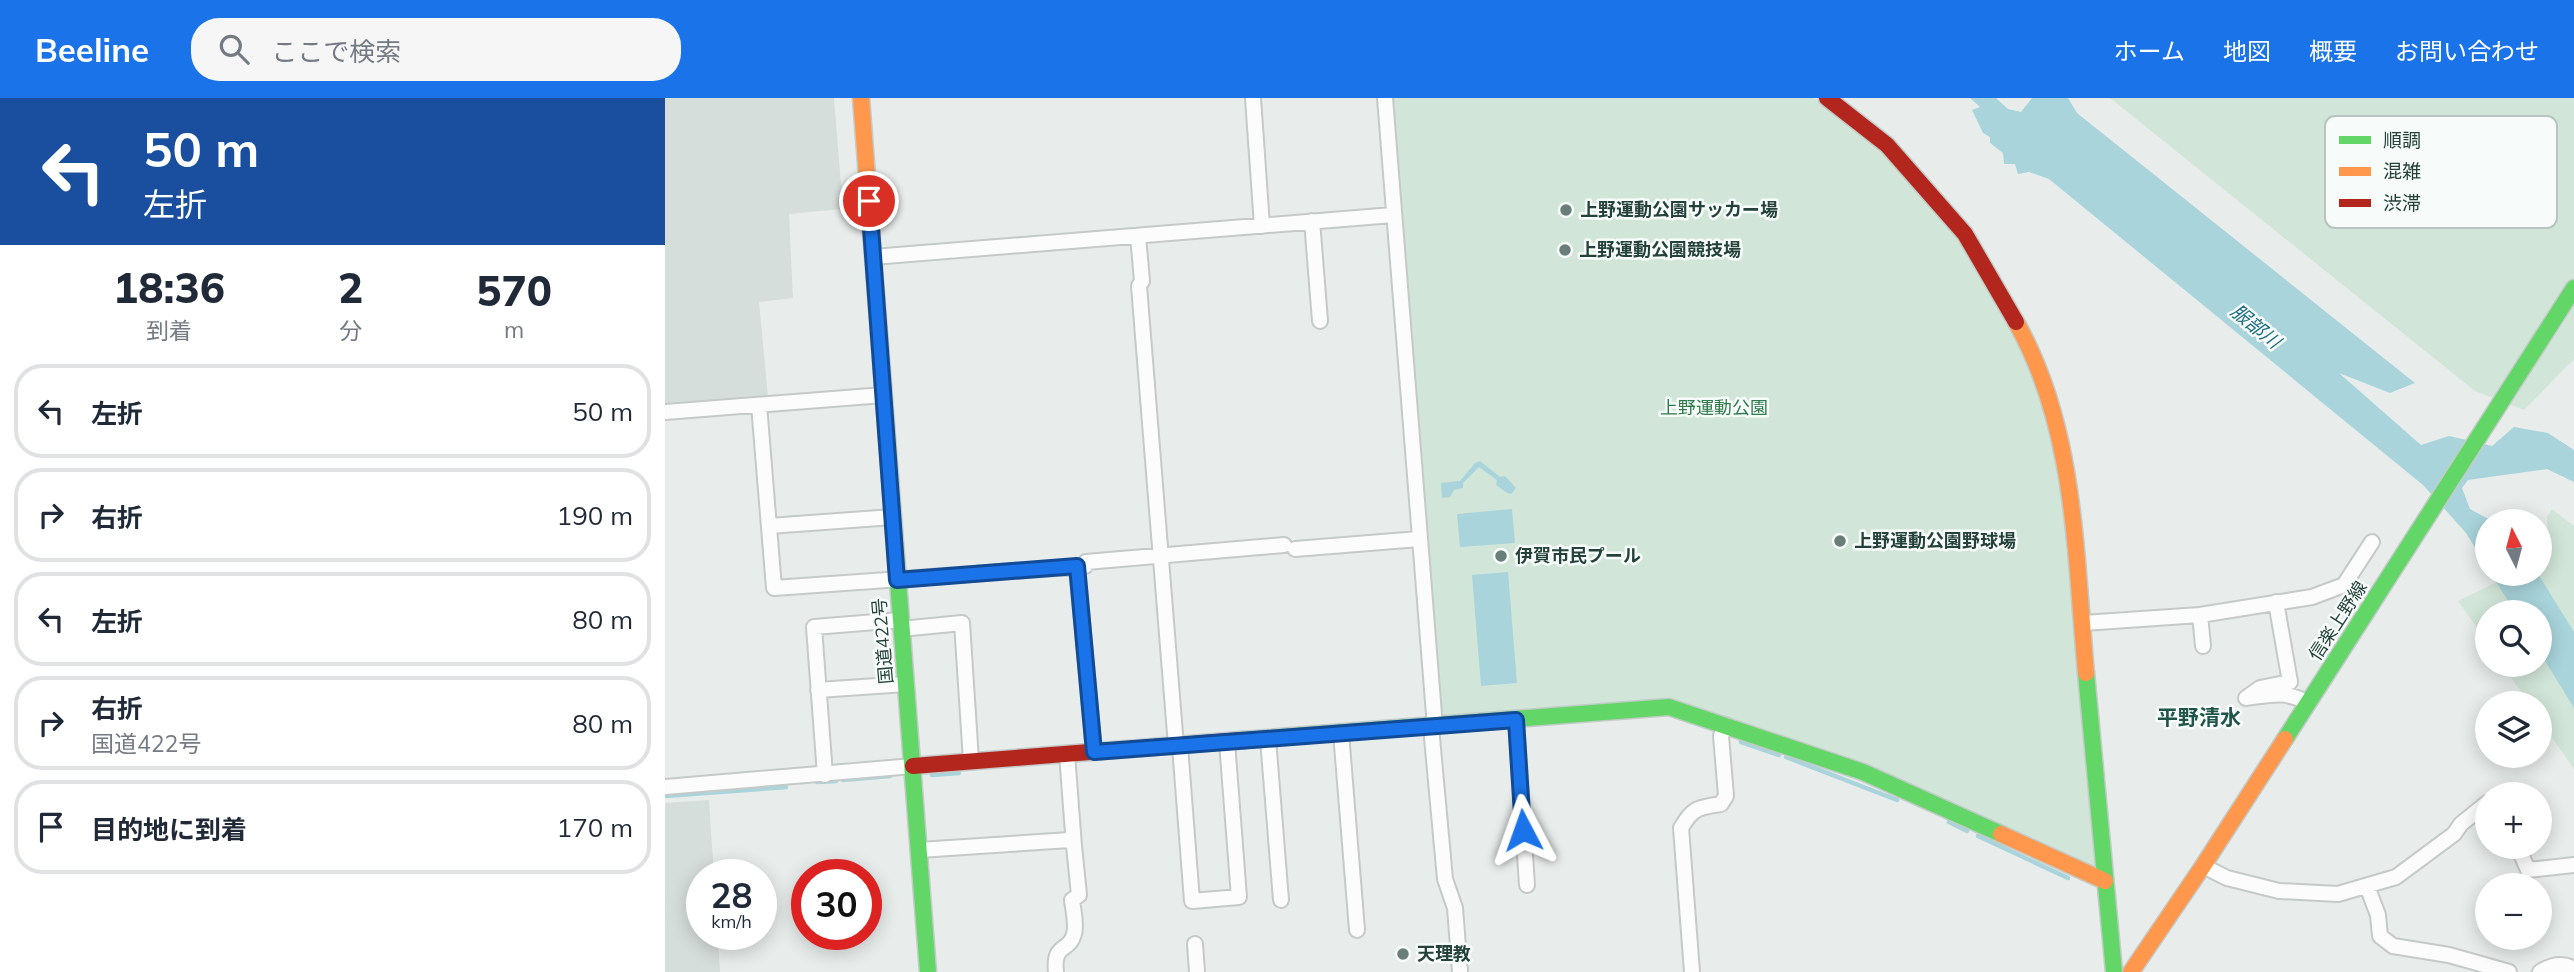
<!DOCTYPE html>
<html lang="ja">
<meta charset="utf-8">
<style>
body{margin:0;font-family:Mulish,"Noto Sans JP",sans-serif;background:#f6f6f7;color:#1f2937;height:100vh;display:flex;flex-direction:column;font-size:26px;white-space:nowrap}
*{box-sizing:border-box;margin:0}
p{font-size:23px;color:#747a83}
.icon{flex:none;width:38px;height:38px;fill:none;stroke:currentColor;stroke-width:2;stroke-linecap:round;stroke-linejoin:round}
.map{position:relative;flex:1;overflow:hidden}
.side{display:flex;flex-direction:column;background:#fff;width:665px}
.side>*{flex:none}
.hud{background:#1a4fa0;color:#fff;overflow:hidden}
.needle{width:46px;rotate:354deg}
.controls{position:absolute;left:1810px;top:411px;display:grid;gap:14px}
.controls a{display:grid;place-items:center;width:77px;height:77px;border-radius:50%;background:#fff;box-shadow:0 4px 18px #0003;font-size:35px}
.speed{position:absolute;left:21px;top:761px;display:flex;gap:14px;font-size:35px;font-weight:700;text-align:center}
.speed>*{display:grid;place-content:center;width:91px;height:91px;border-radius:50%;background:#fff;box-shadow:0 4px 18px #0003;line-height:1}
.speed small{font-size:18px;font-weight:400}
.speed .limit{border:10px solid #d22;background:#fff;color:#111}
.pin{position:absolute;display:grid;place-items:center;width:60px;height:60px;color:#fff;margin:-30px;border:4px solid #fff;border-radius:50%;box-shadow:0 2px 7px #0007}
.me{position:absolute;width:77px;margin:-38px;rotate:356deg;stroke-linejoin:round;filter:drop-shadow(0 0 5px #0008)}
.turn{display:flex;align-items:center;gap:24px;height:147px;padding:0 28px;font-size:32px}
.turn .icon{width:91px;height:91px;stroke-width:2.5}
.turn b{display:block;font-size:49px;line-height:60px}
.eta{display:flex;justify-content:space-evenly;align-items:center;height:119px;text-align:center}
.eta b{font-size:42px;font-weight:800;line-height:49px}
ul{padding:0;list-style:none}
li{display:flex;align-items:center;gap:21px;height:94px;margin:0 14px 10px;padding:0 14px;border:4px solid #e0e1e3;border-radius:28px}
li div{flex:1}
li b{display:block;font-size:26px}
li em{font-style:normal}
header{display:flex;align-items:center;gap:42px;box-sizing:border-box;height:98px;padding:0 35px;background:#1a73e8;color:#fff}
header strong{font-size:33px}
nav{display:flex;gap:38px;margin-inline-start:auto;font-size:24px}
.search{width:490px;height:63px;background:#f6f6f7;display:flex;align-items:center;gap:18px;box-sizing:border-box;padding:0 24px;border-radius:28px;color:#747a83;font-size:26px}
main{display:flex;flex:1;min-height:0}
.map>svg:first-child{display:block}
.built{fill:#d6dedb}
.green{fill:#d1e6d8}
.water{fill:#a9d4db}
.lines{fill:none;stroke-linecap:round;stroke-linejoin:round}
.stream{stroke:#a9d4db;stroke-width:4.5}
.street-casing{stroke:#c5cac8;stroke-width:18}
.fast-casing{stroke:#c3cbc8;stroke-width:19}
.slow-casing{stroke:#c3cbc8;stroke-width:19}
.jam-casing{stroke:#c3cbc8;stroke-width:19}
.street{stroke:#fcfcfc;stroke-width:14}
.fast{stroke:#63d668;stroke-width:16}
.slow{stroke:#ff974d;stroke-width:16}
.jam{stroke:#b3261e;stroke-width:16}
.route-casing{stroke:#114b97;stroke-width:18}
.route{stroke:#1a73e8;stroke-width:12}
.poi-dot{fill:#697e78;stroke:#f7fbf9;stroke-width:2.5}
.labels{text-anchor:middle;stroke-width:5;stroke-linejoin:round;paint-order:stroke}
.poi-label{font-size:18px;font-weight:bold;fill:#24423a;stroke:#f7fbf9;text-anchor:start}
.park-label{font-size:18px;fill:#2d7a4b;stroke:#f7fbf9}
.street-label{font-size:18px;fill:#24423a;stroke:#f7fbf9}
.water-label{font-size:19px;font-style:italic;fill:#1c6f80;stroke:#f7fbf9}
.quarter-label{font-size:21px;font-weight:bold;fill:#1f5548;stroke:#f7fbf9}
.key{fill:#f7fbf9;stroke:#b8c4c0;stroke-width:2}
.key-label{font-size:19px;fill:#24423a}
</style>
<header>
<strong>Beeline</strong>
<div class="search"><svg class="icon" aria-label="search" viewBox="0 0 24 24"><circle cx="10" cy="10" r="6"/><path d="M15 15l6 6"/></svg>ここで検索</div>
<nav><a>ホーム</a><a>地図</a><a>概要</a><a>お問い合わせ</a></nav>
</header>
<main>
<section class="side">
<div class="hud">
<div class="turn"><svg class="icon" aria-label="left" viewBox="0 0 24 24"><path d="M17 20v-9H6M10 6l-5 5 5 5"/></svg><div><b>50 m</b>左折</div></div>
</div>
<div class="eta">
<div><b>18:36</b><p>到着</p></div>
<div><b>2</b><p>分</p></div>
<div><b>570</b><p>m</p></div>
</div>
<ul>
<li><svg class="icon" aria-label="left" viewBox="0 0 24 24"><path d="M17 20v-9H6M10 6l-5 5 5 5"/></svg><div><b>左折</b></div><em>50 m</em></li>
<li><svg class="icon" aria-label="right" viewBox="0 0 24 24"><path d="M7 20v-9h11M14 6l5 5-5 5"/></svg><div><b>右折</b></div><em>190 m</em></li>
<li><svg class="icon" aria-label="left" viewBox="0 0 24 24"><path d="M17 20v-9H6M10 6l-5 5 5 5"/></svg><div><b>左折</b></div><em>80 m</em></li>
<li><svg class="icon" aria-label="right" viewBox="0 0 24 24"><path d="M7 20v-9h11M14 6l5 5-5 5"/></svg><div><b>右折</b><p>国道422号</p></div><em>80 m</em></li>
<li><svg class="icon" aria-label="arrive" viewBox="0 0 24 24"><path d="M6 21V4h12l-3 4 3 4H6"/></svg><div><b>目的地に到着</b></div><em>170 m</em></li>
</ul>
</section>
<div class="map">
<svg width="1909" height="874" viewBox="0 0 1909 874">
<rect width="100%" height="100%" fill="#e8edeb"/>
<path class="built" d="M0 0H169L178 111 124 116 128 200 94 204 103 299 0 307Z
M44 702 49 777H37V836L53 837 55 874H0V705Z"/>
<path class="green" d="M724 0H1149L1221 50 1298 137 1358 242 1402 377 1439 781 1019 610 776 621Z
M1445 0H1909V261L1859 312 1810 293Z
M1887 411 1909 428V671L1874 621V606L1864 605 1837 567H1874V514H1822V544L1793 503 1848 476H1874V463L1884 458 1882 419Z"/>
<path class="water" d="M1305 0H1331L1343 11 1356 14 1367 0H1403L1412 15 1750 285 1725 295 1674 275 1756 347 1784 338 1827 348 1849 329 1883 335 1909 352V384L1882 371 1803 382 1797 390 1805 411 1827 423 1822 424V469L1801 435 1758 387 1384 81 1364 74 1353 76 1350 66H1339L1338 55 1325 45V39L1318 35 1307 12 1315 9Z
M815 363 835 379 840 378 851 390 846 396 842 395 831 387 832 382 814 369 798 385V390L789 392 785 399 777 400 776 385 795 383 810 365Z
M847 411 850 445 795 449 792 416Z
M843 474 852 585 816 588 807 477Z
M1826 476H1873L1909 534V610L1874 553V514H1850Z"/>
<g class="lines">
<path class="stream" d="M1076 644 1114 657
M1121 659 1232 702
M267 677 294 675
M178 682 225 678
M152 684 171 683
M0 698 121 689
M1284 724 1302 733
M1313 738 1403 780"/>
<defs>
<path id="street" d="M588 0 597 128
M720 0 770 629
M647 123 655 223
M473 138 477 183 474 188 511 648
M208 159 728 117
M94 307 109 490 420 468 421 464 619 447
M0 314 219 297
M104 428 228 419
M630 451 754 441
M412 468 429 654
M1611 504 1625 584 1595 590 1581 600C1605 597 1621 592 1643 605
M1535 517 1538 548
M1418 525 1535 517 1647 499 1679 487 1707 444
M236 531 297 525 306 663
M153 592 241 586
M851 622 862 787
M766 629 780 781 790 810 795 874
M676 635 692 832
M603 641 616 802
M515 648 527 803 574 799 562 644
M402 656 409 748
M160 677 149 529 235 522
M0 689 248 668
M1853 749 1863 772 1909 767
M254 752 405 742 409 748 414 797 407 802C408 812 412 827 409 836 404 855 388 844 391 874
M1538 768 1562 780 1614 793 1673 796 1731 779 1789 736 1796 726 1822 705
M1702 788 1713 817 1715 838 1728 848 1784 857 1844 874
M530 846 532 874
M1027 874 1016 730C1028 709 1033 710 1056 706L1061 698 1056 638 1061 627
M1875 874C1886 867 1898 864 1909 871"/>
<path id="fast" d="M218 288 263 874
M1421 575 1449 874
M1620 641 1909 190
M577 642 1004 609 1198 674 1336 736"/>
<path id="slow" d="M196 0 218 288
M1351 224C1411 330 1410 456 1421 575
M1336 736 1440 783
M1466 874 1538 768 1620 641"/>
<path id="jam" d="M1162 0 1222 47 1300 136 1351 224
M248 668 577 642"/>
</defs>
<use href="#street" class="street-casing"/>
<use href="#fast" class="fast-casing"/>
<use href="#slow" class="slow-casing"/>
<use href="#jam" class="jam-casing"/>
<use href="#street" class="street"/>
<use href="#fast" class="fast"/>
<use href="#slow" class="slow"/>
<use href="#jam" class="jam"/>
</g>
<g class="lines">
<defs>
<path id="route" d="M204 103 232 482 412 468 429 654 851 622 858 732"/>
</defs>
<use href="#route" class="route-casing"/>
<use href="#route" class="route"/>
</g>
<g class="poi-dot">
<circle cx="901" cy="112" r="7"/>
<circle cx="900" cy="152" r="7"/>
<circle cx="1175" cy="443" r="7"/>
<circle cx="836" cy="458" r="7"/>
<circle cx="738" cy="856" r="7"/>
</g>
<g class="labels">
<g class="poi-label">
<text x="915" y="118">上野運動公園サッカー場</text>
<text x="914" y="158">上野運動公園競技場</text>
<text x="1189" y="449">上野運動公園野球場</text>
<text x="850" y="464">伊賀市民プール</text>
<text x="752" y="862">天理教</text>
</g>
<g class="park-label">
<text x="1049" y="316">上野運動公園</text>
</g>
<g class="street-label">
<text transform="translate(1673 523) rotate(-57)" y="6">信楽上野線</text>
<text transform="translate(218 543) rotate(-95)" y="6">国道422号</text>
</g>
<g class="water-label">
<text transform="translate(1591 228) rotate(39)" y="7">服部川</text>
</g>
<g class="quarter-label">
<text x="1534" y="627">平野清水</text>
</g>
</g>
<rect x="1660" y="18" width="232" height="112" rx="10" class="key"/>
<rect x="1674" y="38" width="32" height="8" fill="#63d668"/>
<rect x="1674" y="69" width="32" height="9" fill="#ff974d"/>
<rect x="1674" y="101" width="32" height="8" fill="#b3261e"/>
<g class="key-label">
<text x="1718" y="49">順調</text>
<text x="1718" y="80">混雑</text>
<text x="1718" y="112">渋滞</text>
</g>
</svg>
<div class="controls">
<a><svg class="needle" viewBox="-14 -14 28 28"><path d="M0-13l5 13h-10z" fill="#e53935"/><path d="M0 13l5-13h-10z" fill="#747a83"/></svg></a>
<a><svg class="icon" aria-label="search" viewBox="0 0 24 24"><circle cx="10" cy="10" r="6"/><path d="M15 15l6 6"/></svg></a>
<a><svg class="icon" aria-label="layers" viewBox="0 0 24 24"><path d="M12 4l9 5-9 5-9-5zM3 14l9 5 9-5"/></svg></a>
<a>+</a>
<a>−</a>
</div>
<div class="speed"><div>28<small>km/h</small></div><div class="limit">30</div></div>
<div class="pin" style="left:204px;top:103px;background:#d93025"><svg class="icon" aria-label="arrive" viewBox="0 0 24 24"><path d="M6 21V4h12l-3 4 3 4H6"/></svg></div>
<svg class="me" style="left:858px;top:732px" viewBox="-20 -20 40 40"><path d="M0-17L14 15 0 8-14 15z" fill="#1a73e8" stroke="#fff" stroke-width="4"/></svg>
</div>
</main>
